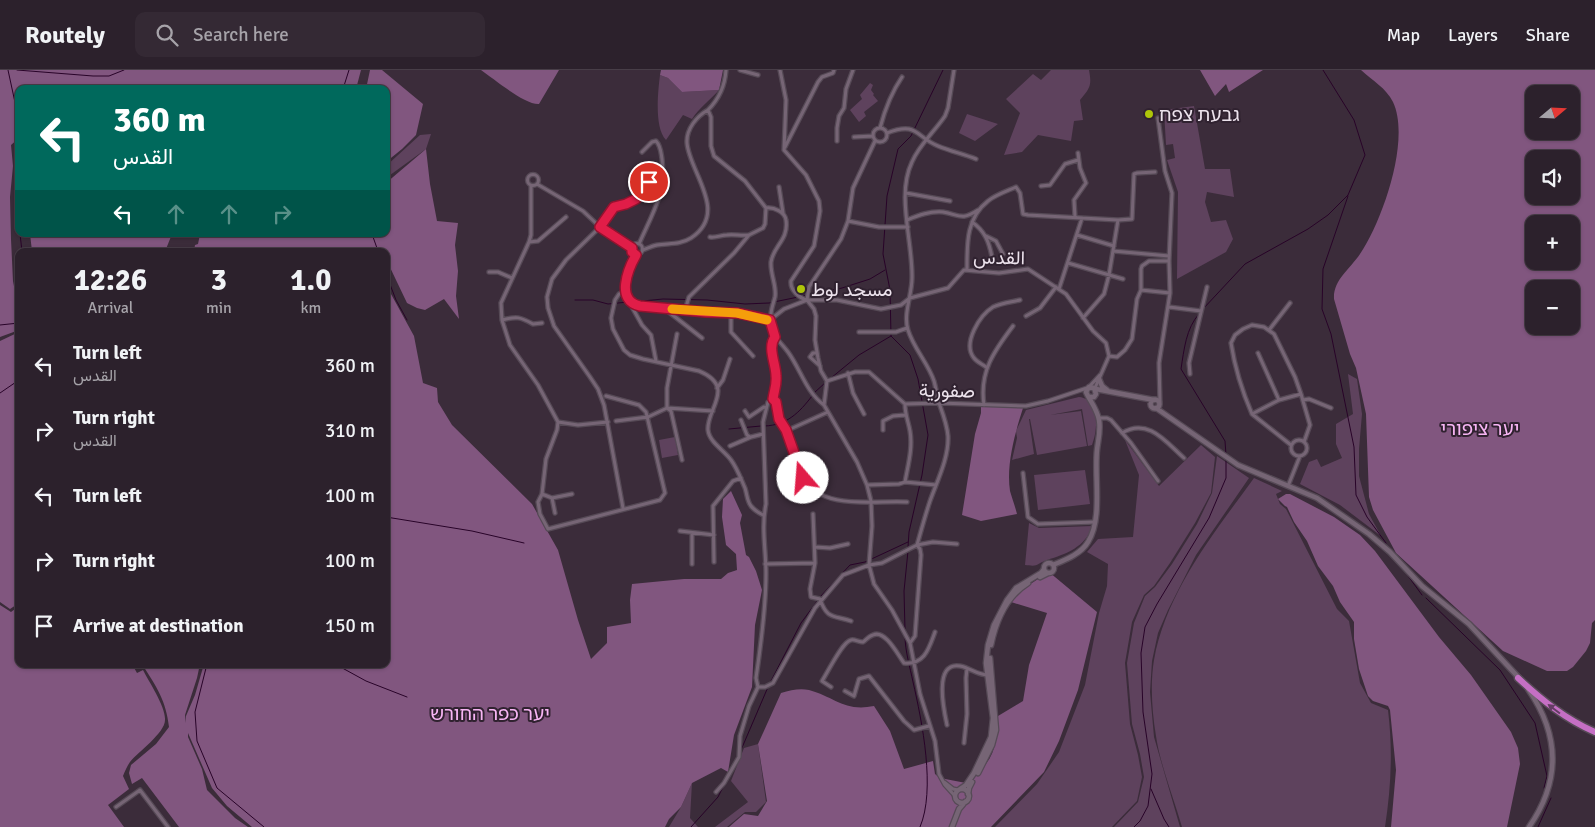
<!DOCTYPE html>
<meta charset="utf-8">
<style>
body{margin:0;font-family:Signika,Vazirmatn,"Noto Sans Hebrew",sans-serif;background:#342934;color:#f1f3f6;height:100vh;display:flex;flex-direction:column;font-size:19px;white-space:nowrap}
*{box-sizing:border-box;margin:0}
p{font-size:16px;color:#a6a3a9}
.icon{flex:none;width:28px;height:28px;fill:none;stroke:currentColor;stroke-width:2;stroke-linecap:round;stroke-linejoin:round}
.map{position:relative;flex:1;overflow:hidden}
.details{position:absolute;left:15px;top:178px;width:375px;height:420px;display:flex;flex-direction:column;background:#2c212c;border-radius:10px;box-shadow:0 1px 4px #0004,0 0 0 1px #483e48}
.details>*{flex:none}
.hud{position:absolute;left:15px;top:15px;width:375px;height:152px;border-radius:10px;box-shadow:0 1px 4px #0004,0 0 0 1px #483e48;background:#00695c;color:#fff;overflow:hidden}
.needle{width:32px;rotate:71deg}
.tools{position:absolute;left:1525px;top:15px;display:grid;gap:10px}
.tools a{display:grid;place-items:center;width:55px;height:55px;border-radius:10px;background:#2c212c;box-shadow:0 1px 4px #0004,0 0 0 1px #483e48;font-size:25px}
.pin{position:absolute;display:grid;place-items:center;width:42px;height:42px;color:#fff;margin:-21px;border:2px solid #fff;border-radius:50%;box-shadow:0 1px 5px #0007}
.me{position:absolute;width:55px;margin:-28px;rotate:342deg;stroke-linejoin:round;filter:drop-shadow(0 0 4px #0008)}
.turn{display:flex;align-items:center;gap:18px;height:105px;padding:0 15px;font-size:22px}
.turn .icon{width:65px;height:65px;stroke-width:2.5}
.turn b{display:block;font-size:35px;line-height:42px}
.lanes{display:flex;align-items:center;height:48px;padding:0 15px;background:#0003;justify-content:center;gap:25px;direction:ltr}
.lanes .off{opacity:.35}
.eta{display:flex;justify-content:space-evenly;align-items:center;height:85px;text-align:center}
.eta b{font-size:30px;font-weight:700;line-height:35px}
ul{padding:0;list-style:none}
li{display:flex;align-items:center;gap:15px;height:65px;padding:0 15px}
li div{flex:1}
li b{display:block;font-size:19px}
li em{font-style:normal}
header{display:flex;align-items:center;gap:30px;box-sizing:border-box;height:70px;padding:0 25px;background:#2c212c;border-bottom:1px solid #483e48}
header strong{font-size:24px}
nav{display:flex;gap:28px;margin-inline-start:auto;font-size:18px}
.search{width:350px;height:45px;background:#342934;display:flex;align-items:center;gap:12px;box-sizing:border-box;padding:0 18px;border-radius:10px;color:#a6a3a9;font-size:19px}
.map>svg:first-child{display:block}
.green{fill:#5e425d}
.forest{fill:#81567f;fill-rule:evenodd}
.lines{fill:none;stroke-linecap:round;stroke-linejoin:round}
.stream{stroke:#280328;stroke-width:1}
.street-casing{stroke:#564a56;stroke-width:5.5}
.secondary-casing{stroke:#564a56;stroke-width:7}
.highway-casing{stroke:#564a56;stroke-width:9}
.street{stroke:#766575;stroke-width:3}
.secondary{stroke:#766575;stroke-width:4.5}
.highway{stroke:#c56fc4;stroke-width:6}
.oneway{fill:#643d64}
.route-casing{stroke:#92132f;stroke-width:12}
.route{stroke:#e11d48;stroke-width:9}
.slow{stroke:#f59e0b;stroke-width:9}
.poi-dot{fill:#aec509;stroke:#302230;stroke-width:2}
.labels{text-anchor:middle;stroke-width:4;stroke-linejoin:round;paint-order:stroke}
.poi-label{font-size:19px;fill:#ece2ec;stroke:#302230;text-anchor:start}
.street-label{font-size:19px;fill:#ece2ec;stroke:#302230}
.park-label{font-size:19px;fill:#f7b5f4;stroke:#302230}
</style>
<header>
<strong>Routely</strong>
<div class="search"><svg class="icon" aria-label="search" viewBox="0 0 24 24"><circle cx="10" cy="10" r="6"/><path d="M15 15l6 6"/></svg>Search here</div>
<nav><a>Map</a><a>Layers</a><a>Share</a></nav>
</header>
<div class="map">
<svg width="1595" height="757" viewBox="0 0 1595 757">
<rect width="100%" height="100%" fill="#3b2c3a"/>
<path class="green" d="M1051 0H1089C1092 16 1090 18 1080 30L1083 50 1074 51 1071 71 1038 65 1022 82 1004 85 1020 43 1006 29 1033 4 1041 10Z
M660 5 668 8 682 22 719 20C710 30 699 38 692 49L683 45 666 70C654 58 658 21 660 5Z
M870 13 873 15 871 20 874 24 873 25 878 31 864 42 866 46 859 52 850 40 862 29 860 25Z
M1194 36 1205 99H1230L1234 127 1207 122 1205 132 1211 152 1226 150 1233 169 1226 182 1177 209 1178 122 1167 90 1175 88 1173 74 1166 75 1164 40Z
M967 44 998 54 975 71 959 63Z
M431 64 426 79 386 108V96L420 65Z
M1348 304 1357 309 1362 344 1359 379V406L1369 444 1381 466 1340 435 1300 414 1309 392 1317 389 1321 397 1342 388 1336 374V354L1353 344Z
M1079 327C1100 329 1098 360 1092 375L1088 376 1082 339 1050 345 1081 341 1087 376 1037 385 1030 349H1029L1034 384 1012 390 1017 368 1016 361 1026 340Z
M675 367 678 385 662 388 659 370Z
M1125 370 1159 416 1201 375 1215 387 1211 423 1195 453 1170 493 1154 516 1144 525 1132 552 1125 593 1130 654 1138 685 1142 707 1137 731 1112 757H995L1037 714 1059 682 1085 615 1099 543 1107 516 1108 494 1087 482 1098 469 1133 467 1139 405Z
M1217 386 1249 408 1196 485 1168 540 1158 563 1152 591 1150 622 1154 667 1180 757H1114L1138 732 1144 707 1140 684 1132 654 1127 593 1134 553 1145 526 1155 517 1172 494 1197 454 1212 423Z
M1085 400 1090 434 1038 440 1034 405Z
M1254 408 1282 421 1276 424 1280 434 1286 439 1337 539 1349 551 1360 613 1371 633 1388 640C1393 680 1391 718 1385 757H1182C1174 729 1160 694 1156 666 1152 642 1150 614 1154 590 1166 522 1214 463 1254 408Z
M1029 453 1039 458 1092 456C1086 477 1066 484 1047 490 1035 494 1040 497 1025 495Z
M758 674 766 732 756 742H745L727 757H715L748 732 731 711 744 678Z
M692 713 690 748 698 757H669L681 737Z"/>
<path class="forest" d="M0 0H361L356 19 347 17 346 19H19V68L11 75 13 96 10 127 11 169 13 211 19 242V260L0 267Z
M370 0H382L423 34 416 65 402 79 386 92V19H366Z
M481 0H559L539 34C525 35 494 9 481 0Z
M661 0H723L719 20 682 22 668 8 660 5Z
M1200 0H1263L1229 22 1226 14 1215 26Z
M1361 0H1595V550L1592 553 1590 573 1586 581 1573 597 1567 601H1547L1503 581 1396 483 1373 440 1369 427 1366 344 1356 298 1350 284 1334 229C1333 210 1350 199 1360 184 1382 152 1411 70 1393 32 1386 18 1373 11 1361 0ZM1534 24H1571V61H1534ZM1534 89H1571V126H1534ZM1534 154H1571V191H1534ZM1534 219H1571V256H1534Z
M426 79 430 114 437 151 458 153 455 175 458 201 456 226 459 249 444 229 425 240 417 238 407 233 386 189V181H194L195 175 198 174 200 164H386V113Z
M30 164H172L166 179 171 180 174 177 190 181H32Z
M386 211 391 224 414 266 423 313 437 318 438 332 452 355 532 434 558 480 578 550 591 589 607 573V557L631 553 630 530 632 514 684 509H721L728 503 737 500 736 484 726 475 722 447 723 429 731 421 742 445 740 453 746 485 749 487 756 501 762 520 755 555 752 617 734 665 728 702 721 698 692 713 681 737 669 749 665 757H252L227 736 212 718 188 663V667L202 699 207 720 235 748 248 757H179L142 708 132 714 129 703 131 695 156 674 169 657C166 631 157 617 143 596L138 598 135 594H200L197 608 185 645 186 653V646L195 625 204 594H386Z
M19 262V533L10 539 0 532V271Z
M981 336 1023 338C1015 363 1006 395 1010 421 1012 428 1015 436 1017 444L981 451 962 445 975 364 981 343Z
M1286 424H1290L1334 447 1360 465 1375 481 1439 567 1471 605 1511 662 1518 678 1520 694 1507 757H1391L1396 700 1390 640 1388 636 1373 631 1368 626 1359 599 1354 569V552L1340 532 1333 516 1318 496 1307 471 1294 452 1287 437 1285 436 1278 429Z
M1049 502 1097 542 1078 620 1059 671 1044 702 991 757H729L744 744 758 746 767 731 758 674 781 623C791 620 800 618 809 620 835 627 844 642 874 636L890 661 904 699 933 691 935 704 940 708 966 713C971 706 979 702 984 696 997 682 997 663 998 646L1023 631 1029 595 1047 543 1011 532 1021 520Z
M0 535 11 542 19 536V594H132L137 603 143 600C149 612 166 637 165 650 165 663 138 682 130 692 127 696 125 701 123 706L129 719 108 735 124 757H0Z"/>
<g class="lines">
<path class="stream" d="M8 0 16 37 19 151
M17 0 93 6H109L124 0
M343 19 349 0
M1348 126 1323 199 1322 239 1331 264 1354 377 1356 425 1367 447 1386 473
M20 164 22 181
M372 164 378 181
M386 204 396 230 407 250
M575 230H593L608 234 628 232
M632 232 663 229 707 230 745 234 769 233 842 218 870 209 885 200
M1203 239 1245 194 1308 159 1328 145 1348 125 1365 85 1354 50 1323 0
M1199 244C1186 258 1184 280 1181 299L1225 371 1226 385
M0 255 19 253
M831 308 859 285 891 266
M0 323 19 310
M814 323 826 312
M765 356C787 355 799 343 812 326
M729 359 761 356
M386 447 472 461 524 473
M908 477 909 462 922 405 928 365 918 309 910 285 891 266 890 220 883 184 887 126 898 79 911 66 943 0
M1403 499 1422 525
M820 527 850 495 865 492 908 472
M1426 528 1500 600 1535 653 1547 706 1544 718
M905 560 904 521 908 481
M905 566C905 581 910 597 913 612 922 651 936 720 920 757
M207 594 195 642 197 671 217 718 264 757
M335 594 366 611 407 627
M770 613 801 553 818 530
M741 680 768 617
M1151 719 1164 749 1169 757
M691 757 718 727 724 715
M1134 757 1140 751 1148 736 1152 704 1143 642 1141 583 1145 557 1157 534 1209 448 1226 408V389
M1538 757 1551 728"/>
<defs>
<path id="street" d="M726 0C725 16 720 28 708 40L711 47V76L714 86 745 111 766 138
M740 0 758 5
M780 0 786 30 784 80 806 105 819 131 820 141 814 176 791 211C790 220 799 228 807 230
M873 65a7 7 0 1 1 14 0a7 7 0 1 1-14 0Z
M880 58C885 39 891 23 902 7
M887 63C918 51 915 67 938 76 950 81 963 84 976 89
M854 67 873 66
M837 71V58L839 46 844 38 846 19 853 0
M785 77 818 12 822 7 833 3 834 0
M527.5 110a5.5 5.5 0 1 1 11 0a5.5 5.5 0 1 1-11 0Z
M537 114 583 141 600 157 632 178
M531 116V165L529 172 501 233 502 250 510 275 538 315 558 352 557 360 546 389 542 424 538 432 540 444 548 459 660 430 665 423 646 342 639 335 606 326
M1041 116 1050 115 1065 94 1078 90
M779 117 783 143
M906 123 950 131
M1075 147 1074 130 1086 113 1080 98 1078 83
M907 150C919 145 930 141 943 142 960 145 961 151 978 140
M848 151 879 157H908
M972 152C985 161 989 172 992 187
M1077 165 1114 176
M986 166 996 171 1003 184
M710 167C716 168 721 165 727 165 734 164 741 166 749 165
M529 172 538 171 566 147
M631.5 179a5.5 5.5 0 1 1 11 0a5.5 5.5 0 1 1-11 0Z
M639 174C652 144 666 124 662 89 661 83 661 76 656 71L652 72 642 82
M643 180C648 178 652 176 657 175 669 173 680 175 691 168 730 142 689 102 687 73 686 59 697 46 708 40
M1113 181 1169 186
M636 185C628 200 620 219 632 234L640 236 737 243 770 250 784 239 807 230H837L881 239 901 235 910 228 948 218 964 200 999 203 1028 199 1066 224 1093 261 1106 273 1109 286 1095 318
M1068 193 1123 209
M967 199C967 174 966 148 988 131 995 125 1007 121 1016 117L1020 123 1023 144 1028 145 1118 150
M489 202H498L512 208
M1059 219 1082 148
M1141 220 1170 223
M625 221 619 224 615 230 611 248 613 259 624 280 630 285 643 289 699 301C737 317 706 339 708 360 709 372 725 381 731 390 737 398 741 409 745 418 747 424 747 431 751 436 754 440 759 443 763 445
M632 234V237L642 255 651 265 656 291
M1169 237 1201 241
M665 239 702 268
M685 240 689 227 734 183 749 165 763 158 765 154 766 138C774 137 785 142 786 150 789 170 773 176 771 192 770 204 777 216 775 227 773 235 769 244 771 253 774 269 779 270 788 282 801 300 806 322 824 335L857 392 867 415 871 431 872 456 869 495 874 514 892 540 910 573 920 624 935 671 939 704 945 715 955 726
M731 243V262L753 286
M1026 246 1040 238 1056 217
M1083 248 1104 224 1109 205 1118 150 1132 149 1134 104 1137 103 1155 102
M502 250C517 246 520 247 533 254L542 253
M1269 260 1290 233
M859 262H896L907 258
M677 264 667 318V338L671 341 682 390
M775 267C766 277 776 294 776 306 777 314 774 321 773 329L776 332 779 349 786 361 803 408C822 441 875 430 907 432
M817 283H813L810 287 820 296
M1258 283 1279 330
M1109 286 1117 287 1125 280 1132 269 1137 229 1141 220V199L1142 196 1149 191H1169L1172 123 1165 101 1158 48
M986 297C982 294 977 292 974 288 962 273 980 245 993 237 1001 233 1011 232 1020 230
M848 303 853 323 864 344
M1190 304 1189 293 1207 217
M827 311 855 302H869L905 334 939 333 1026 336 1048 331 1087 318
M1089 317 1100 305
M717 318 723 310 730 289
M1301 324 1279 330 1252 344C1242 321 1235 299 1231 273L1235 265 1243 259 1252 255 1264 257 1274 264 1295 307 1301 324 1310 355 1304 372
M773 329 768 332 763 352 766 434C761 457 766 480 766 503 766 538 761 574 756 608L758 617H765L773 613 815 538 843 505 869 495 882 493 917 475 933 472 957 474
M1303 330 1309 329 1331 338
M1160 332 1159 293 1170 223 1169 191
M824 335 827 311 821 301 818 288 815 270 816 246 814 239 807 230 809 217 841 169 848 151 853 118 875 71
M984 335C979 302 994 281 1013 256
M745 341 749 347 764 337 766 338
M1252 344 1291 375
M1099 348H1107L1111 350 1131 373 1158 411
M741 350 747 365 750 367
M616 351 648 347 667 338 713 341
M558 352 578 355 608 352
M883 360V351L893 346 905 345
M786 361 828 342
M1122 363C1148 347 1166 372 1184 388
M1291 378a8 8 0 1 1 16 0a8 8 0 1 1-16 0Z
M730 376 751 367 763 364
M1023 403 1028 447 1038 454 1095 452
M905 412 936 415
M867 415 899 414 905 412C908 395 913 378 910 361 908 350 905 345 905 334
M1288 416 1300 386
M542 424 552 428 572 424
M552 428 555 443
M623 438 604 335 598 319 590 307 554 256 548 238 547 227 552 209 566 190 600 157 614 137 627 134 636 129 649 112 653 113 657 118
M813 444 815 493 810 519 811 527 820 529C827 550 834 545 851 551
M680 461 714 465
M692 463V494
M815 477 830 478 848 474
M714 492 713 436 733 411 741 408
M765 494 815 493
M910 573 915 566 921 485 920 479 917 475C921 461 925 446 930 431 937 411 949 388 948 366 947 354 943 344 939 333 937 326 936 318 934 311 928 293 914 279 908 260 903 244 912 225 912 208 913 172 896 125 912 92 919 75 935 61 945 46L948 38 954 0
M831 617 822 611C828 602 842 572 851 570 854 569 859 572 863 572 866 570 869 566 873 565 885 559 898 585 904 593 925 595 929 578 935 562
M845 621 854 626 859 609 869 606 904 651 914 660 929 656
M947 655C944 641 933 591 960 596 971 598 978 606 990 605
M964 673 967 644 966 608 967 599
M944 712 953 719 958 720
M716 722 724 713 739 687 740 666 749 636 758 617
M116 737 140 720 168 757"/>
<path id="secondary" d="M1099 309 1102 316 1107 320
M1096 319 1154 330
M1150.5 334a4.5 4.5 0 1 1 9 0a4.5 4.5 0 1 1-9 0Z
M1156 338 1238 395 1317 428 1369 464 1390 482 1422 516 1469 554 1520 609
M1044 498a5 5 0 1 1 10 0a5 5 0 1 1-10 0Z
M1053 495C1065 490 1081 484 1088 472 1103 448 1094 408 1097 380 1098 370 1101 361 1099 350 1097 339 1090 331 1086 322L1089 317 1094 318 1096 324 1094 327H1089
M1040 507 1048 503
M991 575C996 551 1007 526 1028 513
M1528 619C1560 665 1561 711 1529 757
M978 703 992 675 996 660 990 588
M960 719 966 715 974 703 991 667 993 648 986 593 988 575 994 555 1007 530 1016 518 1041 503 1044 499
M955 726a7 7 0 1 1 14 0a7 7 0 1 1-14 0Z
M968 724 969 718 972 712
M952 757 959 739 965 732"/>
<path id="highway" d="M1518 608C1542 630 1565 649 1595 662"/>
</defs>
<use href="#street" class="street-casing"/>
<use href="#secondary" class="secondary-casing"/>
<use href="#highway" class="highway-casing"/>
<use href="#street" class="street"/>
<use href="#secondary" class="secondary"/>
<use href="#highway" class="highway"/>
</g>
<defs><path id="oneway-solid" d="M-6-.8H1V-3.2L6.5 0L1 3.2V.8H-6Z" transform="scale(1.25)"/></defs>
<use class="oneway" href="#oneway-solid" transform="translate(1554 639) rotate(-143)"/>
<g class="lines">
<defs>
<path id="route" d="M649 112 636 129 626 134 614 137 600 157 632 178V182L636 185C628 199 615 231 640 236L706 242 737 243 770 250 775 267C767 277 776 294 776 306 777 314 774 321 773 329L776 332 779 349 786 360 803 408"/>
</defs>
<use href="#route" class="route-casing"/>
<use href="#route" class="route"/>
<path class="slow" d="M672 239 737 243 767 250"/>
</g>
<g class="poi-dot">
<circle cx="1149" cy="44" r="5"/>
<circle cx="801" cy="219" r="5"/>
</g>
<g class="labels">
<g class="poi-label">
<text x="1159" y="51">גבעת צפח</text>
<text x="811" y="226">مسجد لوط</text>
</g>
<g class="street-label">
<text transform="translate(999 187) rotate(1)" y="7">القدس</text>
<text transform="translate(947 320) rotate(1)" y="7">صفورية</text>
</g>
<g class="park-label">
<text x="1480" y="365">יער ציפורי</text>
<text x="490" y="650">יער כפר החורש</text>
</g>
</g>
</svg>
<div class="tools">
<a><svg class="needle" viewBox="-14 -14 28 28"><path d="M0-13l5 13h-10z" fill="#e53935"/><path d="M0 13l5-13h-10z" fill="#a6a3a9"/></svg></a>
<a><svg class="icon" aria-label="sound" viewBox="0 0 24 24"><path d="M4 9h4l5-4v14l-5-4H4zM17 9q2 3 0 6"/></svg></a>
<a>+</a>
<a>−</a>
</div>
<div class="pin" style="left:649px;top:112px;background:#d93025"><svg class="icon" aria-label="arrive" viewBox="0 0 24 24"><path d="M6 21V4h12l-3 4 3 4H6"/></svg></div>
<svg class="me" style="left:803px;top:408px" viewBox="-20 -20 40 40"><circle r="19" fill="#fff"/><path d="M0-13L10 11 0 6-10 11z" fill="#e11d48"/></svg>
<div class="hud">
<div class="turn"><svg class="icon" aria-label="left" viewBox="0 0 24 24"><path d="M17 20v-9H6M10 6l-5 5 5 5"/></svg><div><b>360 m</b>القدس</div></div>
<div class="lanes"><svg class="icon" aria-label="left" viewBox="0 0 24 24"><path d="M17 20v-9H6M10 6l-5 5 5 5"/></svg><svg class="icon off" aria-label="ahead" viewBox="0 0 24 24"><path d="M12 20V5M6 11l6-6 6 6"/></svg><svg class="icon off" aria-label="ahead" viewBox="0 0 24 24"><path d="M12 20V5M6 11l6-6 6 6"/></svg><svg class="icon off" aria-label="right" viewBox="0 0 24 24"><path d="M7 20v-9h11M14 6l5 5-5 5"/></svg></div>
</div>
<section class="details">
<div class="eta">
<div><b>12:26</b><p>Arrival</p></div>
<div><b>3</b><p>min</p></div>
<div><b>1.0</b><p>km</p></div>
</div>
<ul>
<li><svg class="icon" aria-label="left" viewBox="0 0 24 24"><path d="M17 20v-9H6M10 6l-5 5 5 5"/></svg><div><b>Turn left</b><p>القدس</p></div><em>360 m</em></li>
<li><svg class="icon" aria-label="right" viewBox="0 0 24 24"><path d="M7 20v-9h11M14 6l5 5-5 5"/></svg><div><b>Turn right</b><p>القدس</p></div><em>310 m</em></li>
<li><svg class="icon" aria-label="left" viewBox="0 0 24 24"><path d="M17 20v-9H6M10 6l-5 5 5 5"/></svg><div><b>Turn left</b></div><em>100 m</em></li>
<li><svg class="icon" aria-label="right" viewBox="0 0 24 24"><path d="M7 20v-9h11M14 6l5 5-5 5"/></svg><div><b>Turn right</b></div><em>100 m</em></li>
<li><svg class="icon" aria-label="arrive" viewBox="0 0 24 24"><path d="M6 21V4h12l-3 4 3 4H6"/></svg><div><b>Arrive at destination</b></div><em>150 m</em></li>
</ul>
</section>
</div>
